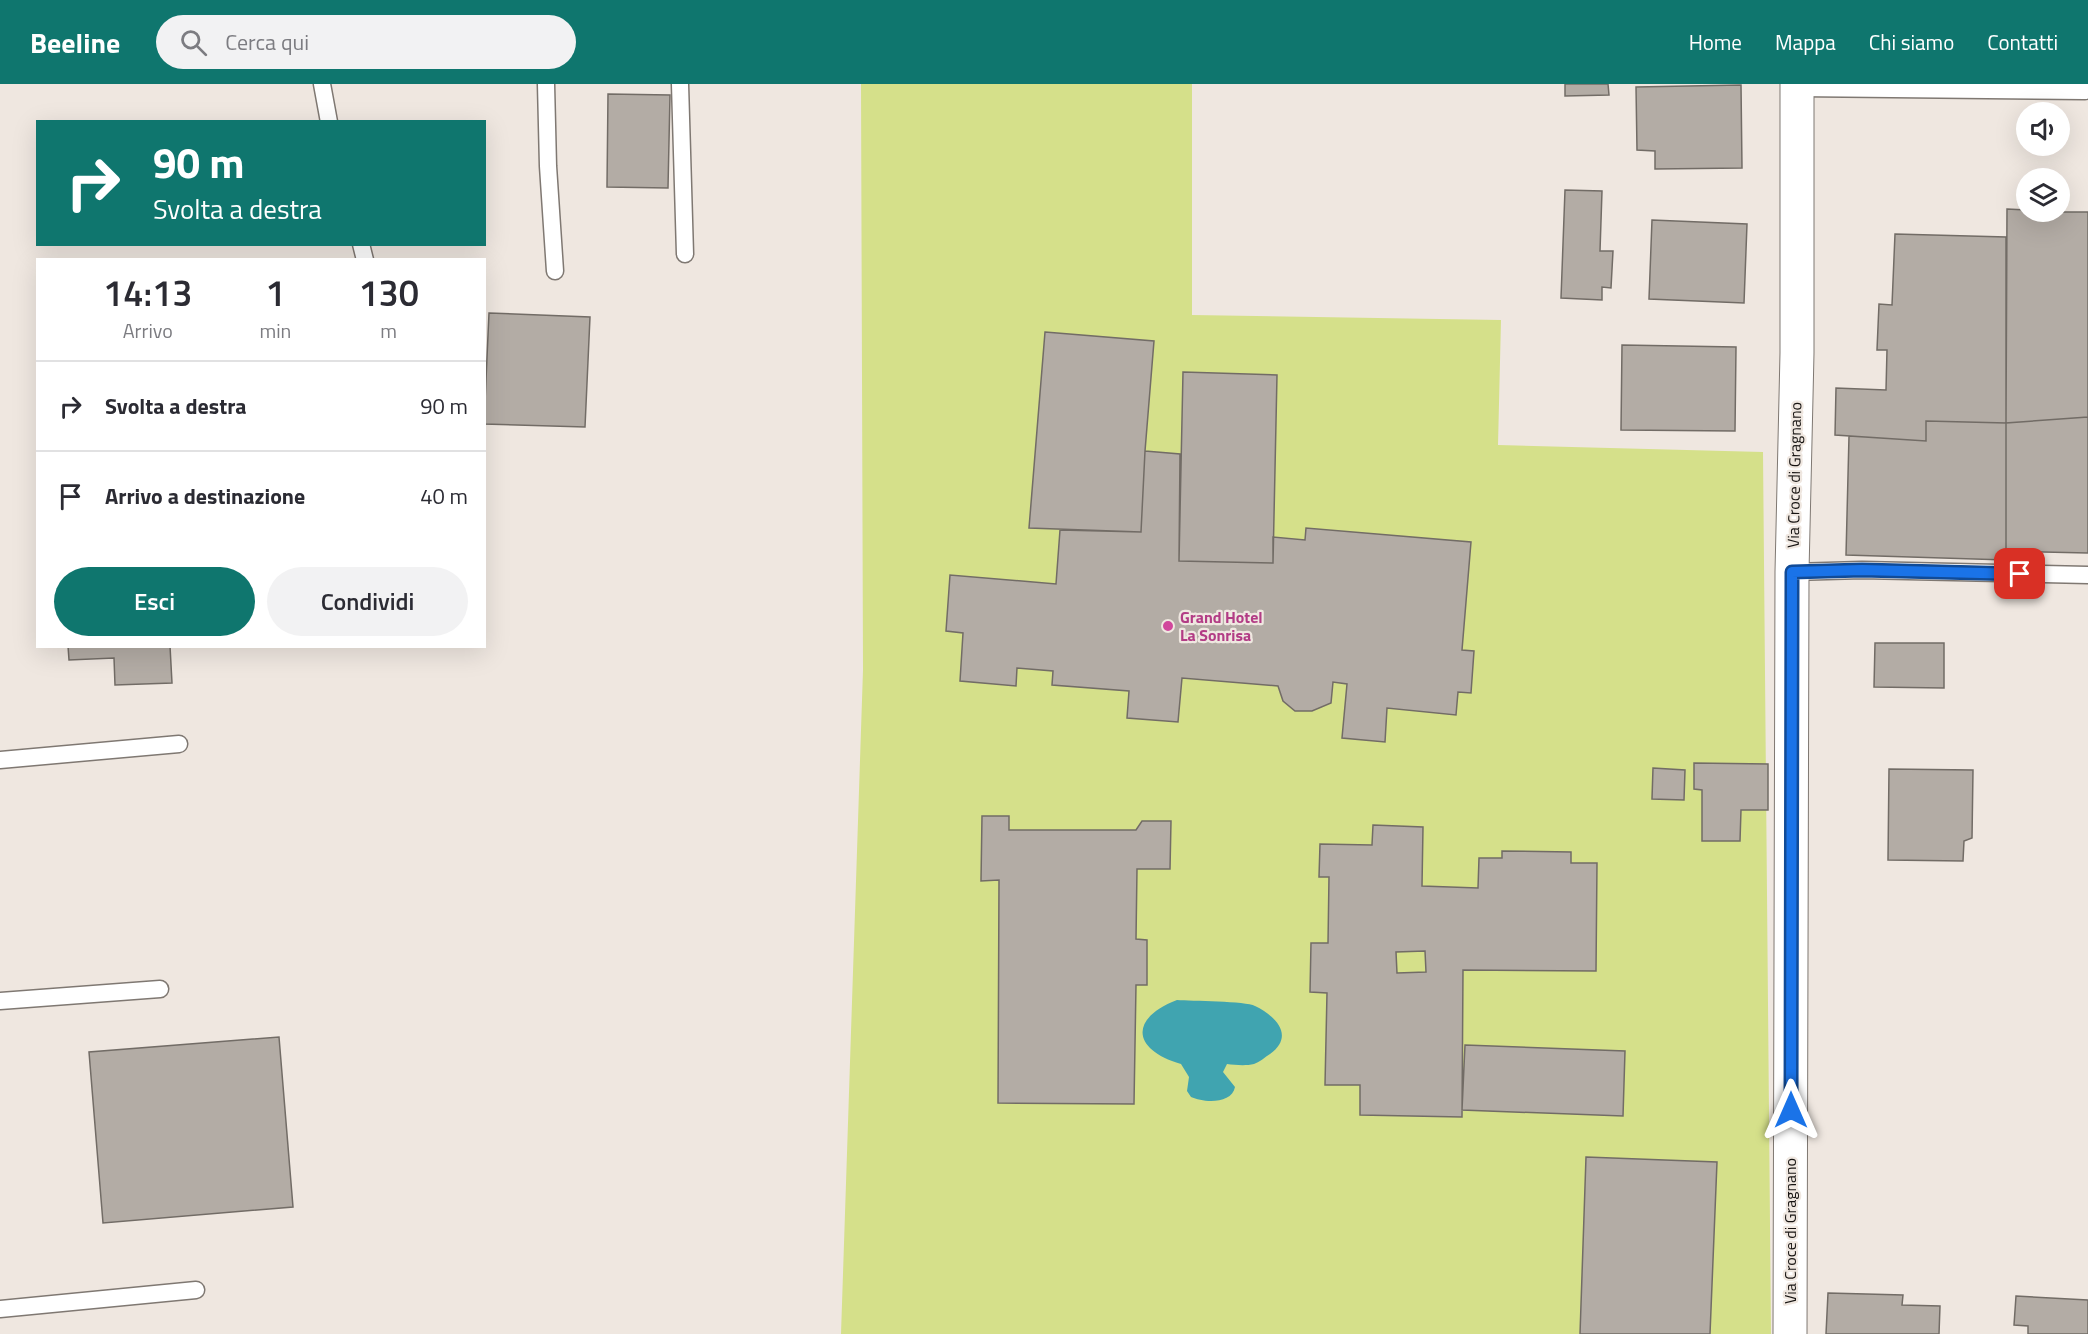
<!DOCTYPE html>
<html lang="it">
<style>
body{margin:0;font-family:"Titillium Web",sans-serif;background:#f2f2f3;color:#2b2b33;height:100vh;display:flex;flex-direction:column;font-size:22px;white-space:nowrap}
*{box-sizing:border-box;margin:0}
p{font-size:20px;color:#7c7c81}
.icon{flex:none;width:33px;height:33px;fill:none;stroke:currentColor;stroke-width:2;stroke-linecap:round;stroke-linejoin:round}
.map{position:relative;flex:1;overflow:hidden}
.panel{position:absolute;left:36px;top:174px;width:450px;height:390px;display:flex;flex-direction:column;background:#fff;border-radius:0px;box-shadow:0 6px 24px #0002}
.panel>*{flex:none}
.banner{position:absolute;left:36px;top:36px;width:450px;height:126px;border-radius:0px;box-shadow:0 6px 24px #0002;background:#0f766e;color:#fff;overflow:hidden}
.fabs{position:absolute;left:2016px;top:18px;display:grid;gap:12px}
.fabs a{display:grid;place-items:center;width:54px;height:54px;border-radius:50%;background:#fff;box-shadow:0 6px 24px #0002;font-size:30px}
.pin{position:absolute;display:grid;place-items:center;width:51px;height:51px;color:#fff;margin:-26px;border-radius:12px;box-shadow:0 3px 9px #0006}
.me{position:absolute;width:66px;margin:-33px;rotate:0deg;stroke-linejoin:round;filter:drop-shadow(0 0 4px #0008)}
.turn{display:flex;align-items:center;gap:21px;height:126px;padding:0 18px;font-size:27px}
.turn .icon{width:78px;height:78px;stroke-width:2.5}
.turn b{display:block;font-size:42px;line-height:51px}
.eta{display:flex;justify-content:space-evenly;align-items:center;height:102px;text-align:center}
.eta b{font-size:36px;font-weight:600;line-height:42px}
.button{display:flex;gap:12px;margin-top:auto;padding:12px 18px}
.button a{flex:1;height:69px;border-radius:36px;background:#0f766e;color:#fff;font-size:24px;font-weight:600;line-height:69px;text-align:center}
.button a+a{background:#f2f2f3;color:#2b2b33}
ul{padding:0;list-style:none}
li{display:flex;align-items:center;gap:18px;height:90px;padding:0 18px;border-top:2px solid #e1e1e2}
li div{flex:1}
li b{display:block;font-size:22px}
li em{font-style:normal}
header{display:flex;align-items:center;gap:36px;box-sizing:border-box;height:84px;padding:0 30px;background:#0f766e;color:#fff}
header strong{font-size:28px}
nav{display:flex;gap:33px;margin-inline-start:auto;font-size:21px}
.search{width:420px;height:54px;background:#f2f2f3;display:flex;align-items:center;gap:15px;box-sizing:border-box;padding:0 21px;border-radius:33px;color:#7c7c81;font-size:22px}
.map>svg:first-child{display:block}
.green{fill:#d5e08a}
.water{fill:#40a4b0}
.building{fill:#b3aca5;stroke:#726c66;stroke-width:1.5;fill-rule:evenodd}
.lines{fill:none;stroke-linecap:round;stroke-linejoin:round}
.lane-casing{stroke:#7f7872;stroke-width:19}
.street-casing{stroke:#7f7872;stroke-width:35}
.lane{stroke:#fff;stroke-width:16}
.street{stroke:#fff;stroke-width:33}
.route-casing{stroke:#114b97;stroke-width:15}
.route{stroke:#1a73e8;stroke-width:10}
.hotel-dot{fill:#d1479c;stroke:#efe7e0;stroke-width:2}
.labels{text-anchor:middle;stroke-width:4.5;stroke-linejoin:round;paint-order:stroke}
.street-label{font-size:16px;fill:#161311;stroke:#efe7e0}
.hotel-label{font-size:16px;font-weight:bold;fill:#b23c85;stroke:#efe7e0;text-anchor:start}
</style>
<header>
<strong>Beeline</strong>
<div class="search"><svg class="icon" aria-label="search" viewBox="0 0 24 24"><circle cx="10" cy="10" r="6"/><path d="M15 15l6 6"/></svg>Cerca qui</div>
<nav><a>Home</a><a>Mappa</a><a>Chi siamo</a><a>Contatti</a></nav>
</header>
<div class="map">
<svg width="2088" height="1250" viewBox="0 0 2088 1250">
<rect width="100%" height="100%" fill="#efe7e0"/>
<path class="green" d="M861 0H1192V231L1501 236 1498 361 1763 368 1771 1250H841L863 586Z"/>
<path class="water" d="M1177 916C1191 917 1246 917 1255 922 1276 932 1295 952 1270 970 1265 973 1260 978 1254 980 1246 982 1235 981 1227 980L1223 988 1235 1003C1232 1020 1204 1019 1191 1013L1187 1007 1189 993 1181 980C1133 966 1128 935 1177 916Z"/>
<path class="building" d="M1565 0H1608L1609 11 1565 12Z
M1741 1 1742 84 1655 85V67L1637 66 1636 3Z
M608 10 670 11 668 104 607 103Z
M1565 106 1602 107 1600 167H1613L1611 204 1602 203V216L1561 214Z
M2007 125 2026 126V128H2088V333L2006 339Z
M1652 136 1747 140 1744 219 1649 215Z
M1895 150 2006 153V339L1926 337V357L1835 351 1836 304 1886 306 1887 266H1877L1879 220 1892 221Z
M489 229 590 233 585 343 484 340Z
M1045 248 1154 257 1145 367 1141 448 1029 444Z
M1622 261 1736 263 1735 347 1621 346Z
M1183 288 1277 291 1273 479 1179 477Z
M2088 333V469L2006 467V339Z
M1926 337 2006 339V476L1846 471 1849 352 1926 357Z
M1145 367 1180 370 1179 477 1273 479V453L1305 456 1306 444 1471 458 1462 566 1474 567 1471 609 1458 608 1456 631 1387 624 1385 658 1342 654 1347 600 1333 598 1331 619 1312 627H1295L1283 617 1278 602 1182 594 1178 638 1127 634 1129 607 1052 601 1053 587 1017 584 1016 602 960 597 963 549 946 547 950 491 1056 500 1060 446 1141 448Z
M1875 559H1944V604L1874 603Z
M68 562H170L172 599 115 601 114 574 69 576Z
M1694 679 1768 680V726H1741L1740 757H1702V706L1694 705Z
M1653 684 1685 686 1684 716 1652 715Z
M1889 685 1973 686 1972 754 1964 757 1963 777 1888 776Z
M982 732H1009V746H1136L1142 737H1171L1170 785H1137L1136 855 1147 856V901H1136L1134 1020 998 1019 999 796 981 797Z
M1373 741 1423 743 1422 802 1478 804 1479 774H1502V767L1571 768V779H1597L1596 887 1463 886 1462 1033 1360 1031V1001H1325L1327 909 1310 908 1311 859H1328L1329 793H1319L1320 760 1372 761ZM1425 867 1426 888 1397 889 1396 868Z
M279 953 293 1123 103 1139 89 968Z
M1465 961 1625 967 1623 1032 1462 1026Z
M1586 1073 1717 1078 1710 1250H1580Z
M1828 1209 1903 1211 1902 1221 1940 1222 1939 1250H1826Z
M2016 1212 2088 1216V1250H2028V1242L2014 1241Z"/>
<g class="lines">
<defs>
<path id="lane" d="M322 0 329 38
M546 0 548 82 555 187
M680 0 685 170
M1797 4 2085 7
M361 160 365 176
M1792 488 1862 486 2088 491
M0 676 179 660
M0 917 160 905
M0 1225 196 1206"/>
<path id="street" d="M1790 1250 1792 488 1797 269V0"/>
</defs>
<use href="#lane" class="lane-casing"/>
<use href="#street" class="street-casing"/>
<use href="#lane" class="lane"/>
<use href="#street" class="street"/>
</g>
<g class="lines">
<defs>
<path id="route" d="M1791 1026 1792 488 1862 486 2020 490"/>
</defs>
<use href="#route" class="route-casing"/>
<use href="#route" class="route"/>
</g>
<circle class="hotel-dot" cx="1168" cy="542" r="6"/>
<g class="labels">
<g class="street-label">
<text transform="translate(1794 391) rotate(-89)" y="6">Via Croce di Gragnano</text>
<text transform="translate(1790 1147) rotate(-90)" y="6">Via Croce di Gragnano</text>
</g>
<g class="hotel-label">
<text x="1180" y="539">Grand Hotel<tspan x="1180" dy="18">La Sonrisa</tspan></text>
</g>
</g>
</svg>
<div class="fabs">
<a><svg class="icon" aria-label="sound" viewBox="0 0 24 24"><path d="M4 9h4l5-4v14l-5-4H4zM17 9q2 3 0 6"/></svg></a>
<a><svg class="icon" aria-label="layers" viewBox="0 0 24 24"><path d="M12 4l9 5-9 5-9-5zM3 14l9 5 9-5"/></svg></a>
</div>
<div class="pin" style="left:2020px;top:490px;background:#d93025"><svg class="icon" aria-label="arrive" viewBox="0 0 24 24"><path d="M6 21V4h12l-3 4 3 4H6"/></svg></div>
<svg class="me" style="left:1791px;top:1026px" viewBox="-20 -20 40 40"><path d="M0-17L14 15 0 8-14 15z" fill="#1a73e8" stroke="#fff" stroke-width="4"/></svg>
<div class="banner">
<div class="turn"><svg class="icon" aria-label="right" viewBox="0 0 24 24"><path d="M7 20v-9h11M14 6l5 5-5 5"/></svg><div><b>90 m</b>Svolta a destra</div></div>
</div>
<section class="panel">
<div class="eta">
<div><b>14:13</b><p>Arrivo</p></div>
<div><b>1</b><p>min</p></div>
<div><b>130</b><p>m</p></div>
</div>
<ul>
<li><svg class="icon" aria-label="right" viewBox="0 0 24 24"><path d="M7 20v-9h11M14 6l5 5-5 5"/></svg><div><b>Svolta a destra</b></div><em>90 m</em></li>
<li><svg class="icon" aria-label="arrive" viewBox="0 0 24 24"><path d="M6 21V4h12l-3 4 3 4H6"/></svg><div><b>Arrivo a destinazione</b></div><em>40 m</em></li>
</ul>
<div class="button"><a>Esci</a><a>Condividi</a></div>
</section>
</div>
